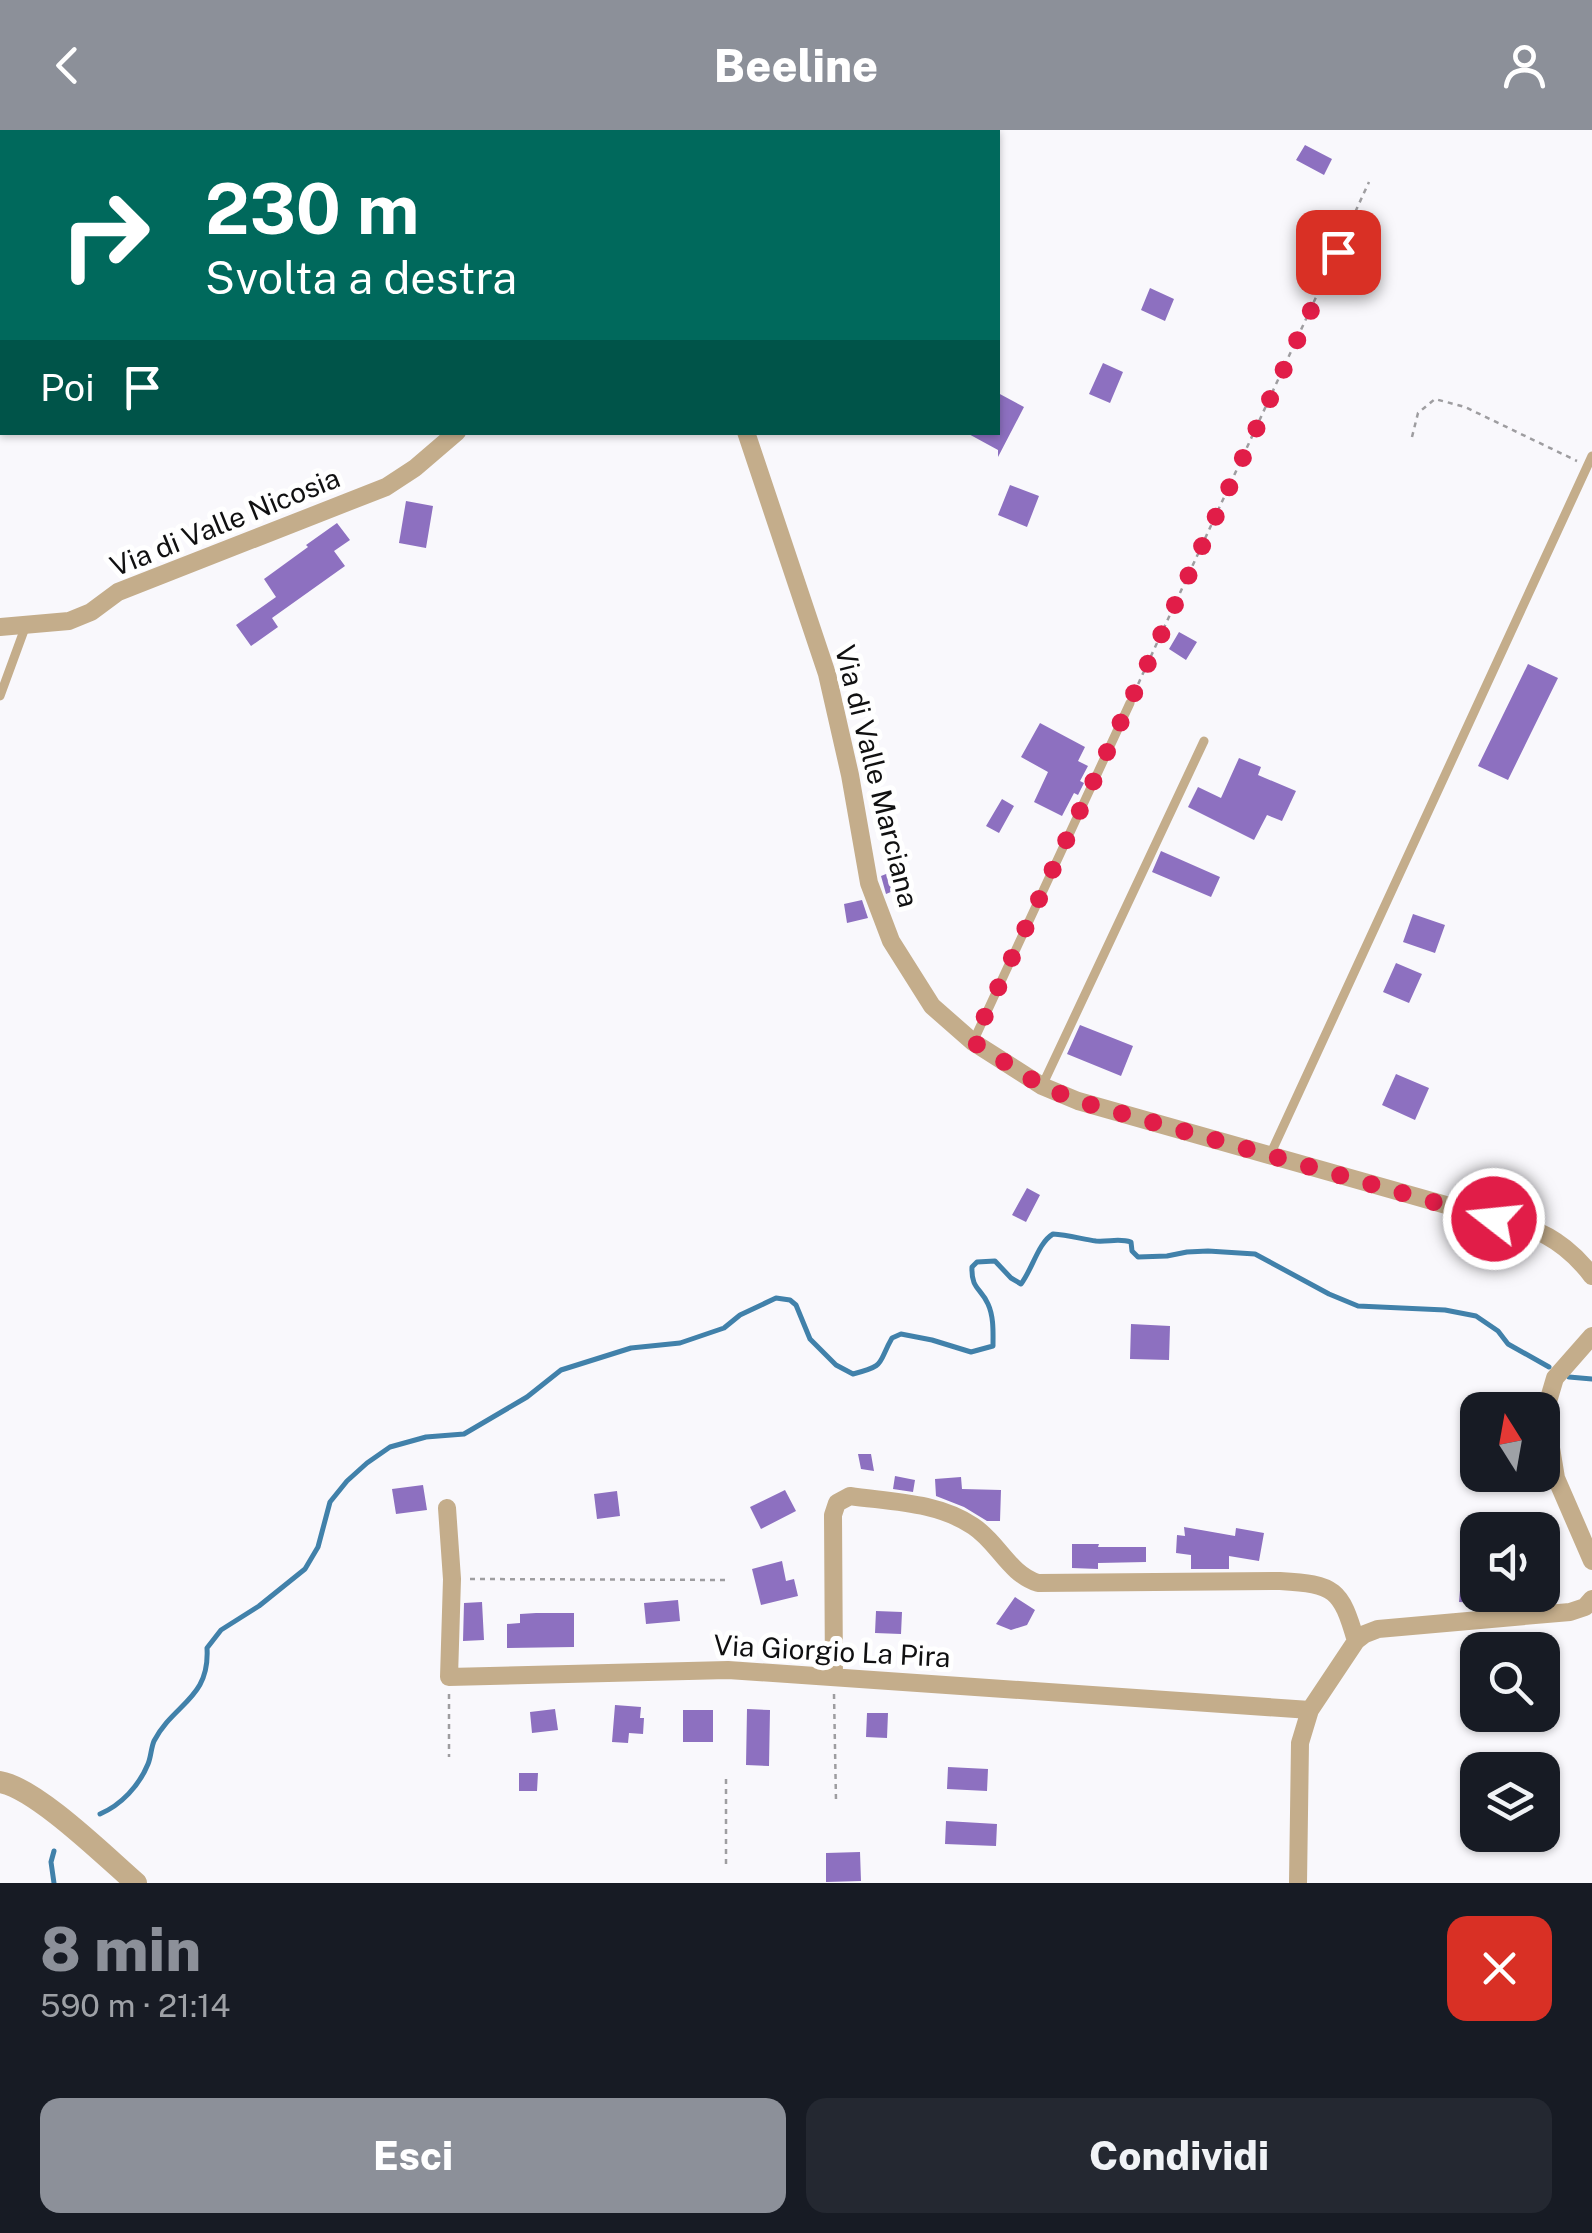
<!DOCTYPE html>
<html lang="it">
<meta charset="utf-8">
<style>
body{margin:0;font-family:"Public Sans",sans-serif;background:#242831;color:#f1f3f6;height:100vh;display:flex;flex-direction:column;font-size:38px;white-space:nowrap}
*{box-sizing:border-box;margin:0}
p{font-size:32px;color:#9ea1a6}
.icon{flex:none;width:55px;height:55px;fill:none;stroke:currentColor;stroke-width:2;stroke-linecap:round;stroke-linejoin:round}
.map{position:relative;height:1753px;overflow:hidden}
.side{display:flex;flex-direction:column;background:#171b24;flex:1}
.side>*{flex:none}
.guide{position:absolute;left:0px;top:0px;width:1000px;height:305px;box-shadow:0 2px 8px #0004;background:#00695c;color:#fff;overflow:hidden}
.needle{width:65px;rotate:349deg}
.buttons{position:absolute;left:1460px;top:1262px;display:grid;gap:20px}
.buttons a{display:grid;place-items:center;width:100px;height:100px;border-radius:20px;background:#171b24;box-shadow:0 2px 8px #0004;font-size:50px}
.pin{position:absolute;display:grid;place-items:center;width:85px;height:85px;color:#fff;margin:-42px;border-radius:20px;box-shadow:0 5px 15px #0006}
.me{position:absolute;width:110px;margin:-55px;rotate:286deg;stroke-linejoin:round;filter:drop-shadow(0 0 8px #0008)}
.turn{display:flex;align-items:center;gap:35px;height:210px;padding:0 40px;font-size:45px}
.turn .icon{width:130px;height:130px;stroke-width:2.5}
.turn b{display:block;font-size:70px;line-height:85px}
.then{display:flex;align-items:center;height:95px;padding:0 40px;background:#0003;gap:20px;font-size:38px}
.round{display:grid;place-items:center;flex:none;width:105px;height:105px;border-radius:20px;background:#242831}
.overview{display:flex;align-items:center;justify-content:space-between;height:170px;padding:0 40px}
h1{font-size:60px;font-weight:800;line-height:75px;color:#8c9099}
.primary-button{display:flex;gap:20px;margin-top:auto;padding:20px 40px}
.primary-button a{flex:1;height:115px;border-radius:20px;background:#8c9099;color:#fff;font-size:40px;font-weight:800;line-height:115px;text-align:center}
.primary-button a+a{background:#242831;color:#f1f3f6}
header{display:flex;justify-content:space-between;align-items:center;height:130px;padding:0 40px;background:#8c9099;color:#fff;font-size:45px;font-weight:800}
.map>svg:first-child{display:block}
.lines{fill:none;stroke-linecap:round;stroke-linejoin:round}
.stream{stroke:#4181aa;stroke-width:5}
.building{fill:#8d70c0}
.path{stroke:#9e9da0;stroke-width:2.5;stroke-dasharray:5 5;stroke-linecap:butt}
.service{stroke:#c4ad8b;stroke-width:9}
.minor{stroke:#c4ad8b;stroke-width:18}
.tertiary{stroke:#c4ad8b;stroke-width:22}
.route{stroke:#e11d48;stroke-width:18;stroke-dasharray:0 32.4}
.labels{text-anchor:middle;stroke-width:10;stroke-linejoin:round;paint-order:stroke}
.street-label{font-size:28px;fill:#101011;stroke:#fff}
</style>
<header><svg class="icon" aria-label="back" viewBox="0 0 24 24"><path d="M15 5l-7 7 7 7"/></svg>Beeline<svg class="icon" aria-label="person" viewBox="0 0 24 24"><circle cx="12" cy="8" r="4"/><path d="M4 21q1-7 8-7t8 7"/></svg></header>
<div class="map">
<svg width="1592" height="1753" viewBox="0 0 1592 1753">
<rect width="100%" height="100%" fill="#f9f8fc"/>
<g class="lines">
<path class="stream" d="M1569 1247 1592 1249
M100 1684C121 1675 139 1656 148 1634 151 1627 151 1618 154 1611 174 1573 210 1569 207 1518L221 1500 259 1476 305 1439 318 1417 330 1372 347 1351 367 1333 390 1317 426 1307 464 1304 527 1267 561 1240 631 1218 680 1213 724 1198 740 1185 776 1168 790 1170 796 1175 810 1209 836 1235 853 1244C887 1235 877 1234 892 1208L901 1204 932 1210 971 1222 993 1216C993 1203 994 1187 988 1174 981 1158 971 1159 972 1137L977 1132 995 1131 1011 1148 1021 1154C1033 1138 1038 1113 1053 1104 1068 1105 1082 1109 1096 1111 1109 1112 1119 1108 1131 1112L1132 1121 1138 1127 1167 1126 1187 1122 1208 1121 1255 1124 1329 1164 1358 1176 1445 1180 1476 1186 1498 1201 1508 1214 1549 1237
M54 1721 51 1732 54 1753"/>
</g>
<path class="building" d="M1305 15 1332 29 1324 45 1296 30Z
M1150 158 1174 169 1165 191 1141 180Z
M1103 233 1123 242 1110 273 1089 264Z
M998 263 1024 277 998 327V320L965 302H998Z
M1010 355 1039 366 1027 397 998 385Z
M406 371 433 376 426 418 399 413Z
M337 393 350 410 334 421 345 436 272 488 278 497 251 516 236 495 276 467 264 449 308 417 306 415Z
M1179 502 1197 512 1186 530 1169 519Z
M1528 534 1558 548 1508 650 1478 636Z
M1040 593 1085 617 1078 631 1088 636 1080 651 1084 653 1078 665 1074 663 1062 686 1034 672 1048 642 1021 627Z
M1239 628 1261 637 1258 645 1296 661 1282 691 1267 685 1254 710 1188 677 1198 657 1221 668Z
M1002 669 1014 676 999 703 986 696Z
M1161 721 1220 747 1211 767 1152 742Z
M896 740 903 757 886 764 881 746Z
M862 770 868 788 847 793 844 774Z
M1413 784 1445 795 1435 823 1403 812Z
M1396 833 1422 844 1409 873 1383 862Z
M1080 895 1133 916 1121 946 1067 924Z
M1396 944 1429 958 1415 990 1382 975Z
M1027 1058 1040 1065 1026 1092 1012 1085Z
M1131 1194 1170 1196 1169 1230 1130 1229Z
M858 1324H871L874 1341 861 1339Z
M895 1346 915 1350 913 1362 893 1359Z
M961 1347 962 1359 1001 1360 1000 1391H987L964 1377 936 1366 935 1349Z
M423 1355 427 1380 396 1384 392 1359Z
M785 1360 796 1381 761 1399 750 1377Z
M617 1361 620 1386 597 1389 594 1364Z
M1184 1397 1235 1406 1236 1398 1264 1403 1259 1431 1229 1426V1439H1191V1425L1176 1423 1177 1405 1185 1406Z
M1072 1414H1099L1098 1417H1146V1432L1098 1433V1439L1072 1438Z
M782 1431 786 1451 794 1449 798 1466 761 1475 752 1439Z
M1461 1449 1478 1451V1473L1459 1472Z
M1015 1467 1035 1480 1027 1495 1011 1500 996 1494Z
M678 1470 680 1491 646 1494 644 1473Z
M482 1472 484 1510 463 1511 464 1473Z
M876 1481 902 1482 901 1504 875 1503Z
M536 1483H574V1517L507 1518V1494L520 1493V1484Z
M615 1575 641 1577 640 1588H644L643 1604 629 1603 628 1613 612 1612Z
M555 1579 558 1600 532 1603 530 1582Z
M747 1579 770 1580 769 1636 746 1635Z
M683 1580H713V1612H683Z
M867 1583H888L887 1608 866 1607Z
M948 1637 988 1639 987 1661 947 1659Z
M519 1643H538L537 1661H519Z
M946 1691 997 1694 996 1716 945 1714Z
M860 1722 861 1751 826 1752V1723Z"/>
<g class="lines">
<path class="path" d="M1412 307 1418 283 1435 269 1465 277 1577 331
M1134 563 1369 52
M470 1449 729 1450
M449 1564V1627
M834 1564 836 1671
M726 1734V1644"/>
<path class="service" d="M0 566 26 495
M973 912 1130 573
M1042 956 1204 611
M1270 1025 1592 326"/>
<path class="minor" d="M605 0 606 2
M746 302 827 544 850 645 869 753 891 811 932 876 973 912 1042 956 1078 971 1531 1099C1555 1107 1577 1126 1592 1146
M0 497 69 491 91 482 118 462 386 357 415 338 457 302
M1592 1206 1555 1248 1547 1275 1549 1306 1556 1348 1592 1431
M447 1378 452 1449 449 1547 728 1540 1310 1580
M834 1547 833 1385 837 1373 850 1366C892 1372 937 1372 973 1396 998 1412 1009 1444 1038 1453L1280 1451C1335 1454 1341 1459 1356 1511
M1298 1753 1300 1613 1310 1580 1356 1511 1365 1504 1378 1499 1570 1482 1585 1477 1592 1469"/>
<path class="tertiary" d="M0 1652C36 1658 106 1727 136 1753"/>
</g>
<g class="lines">
<path class="route" d="M1338 122 973 912 1042 956 1078 971 1494 1089"/>
</g>
<g class="labels">
<g class="street-label">
<text transform="translate(225 392) rotate(-22)" y="10">Via di Valle Nicosia</text>
<text transform="translate(877 646) rotate(76)" y="10">Via di Valle Marciana</text>
<text transform="translate(832 1521) rotate(3)" y="10">Via Giorgio La Pira</text>
</g>
</g>
</svg>
<div class="buttons">
<a><svg class="needle" viewBox="-14 -14 28 28"><path d="M0-13l5 13h-10z" fill="#e53935"/><path d="M0 13l5-13h-10z" fill="#9ea1a6"/></svg></a>
<a><svg class="icon" aria-label="sound" viewBox="0 0 24 24"><path d="M4 9h4l5-4v14l-5-4H4zM17 9q2 3 0 6"/></svg></a>
<a><svg class="icon" aria-label="search" viewBox="0 0 24 24"><circle cx="10" cy="10" r="6"/><path d="M15 15l6 6"/></svg></a>
<a><svg class="icon" aria-label="layers" viewBox="0 0 24 24"><path d="M12 4l9 5-9 5-9-5zM3 14l9 5 9-5"/></svg></a>
</div>
<div class="pin" style="left:1338px;top:122px;background:#d93025"><svg class="icon" aria-label="arrive" viewBox="0 0 24 24"><path d="M6 21V4h12l-3 4 3 4H6"/></svg></div>
<svg class="me" style="left:1494px;top:1089px" viewBox="-20 -20 40 40"><circle r="17" fill="#e11d48" stroke="#fff" stroke-width="3"/><path d="M0-11L8 9 0 5-8 9z" fill="#fff"/></svg>
<div class="guide">
<div class="turn"><svg class="icon" aria-label="right" viewBox="0 0 24 24"><path d="M7 20v-9h11M14 6l5 5-5 5"/></svg><div><b>230 m</b>Svolta a destra</div></div>
<div class="then">Poi<svg class="icon" aria-label="arrive" viewBox="0 0 24 24"><path d="M6 21V4h12l-3 4 3 4H6"/></svg></div>
</div>
</div>
<section class="side">
<div class="overview"><div><h1>8 min</h1><p>590 m · 21:14</p></div><a class="round" style="background:#d93025;color:#fff"><svg class="icon" aria-label="close" viewBox="0 0 24 24"><path d="M6 6l12 12M18 6L6 18"/></svg></a></div>
<div class="primary-button"><a>Esci</a><a>Condividi</a></div>
</section>
